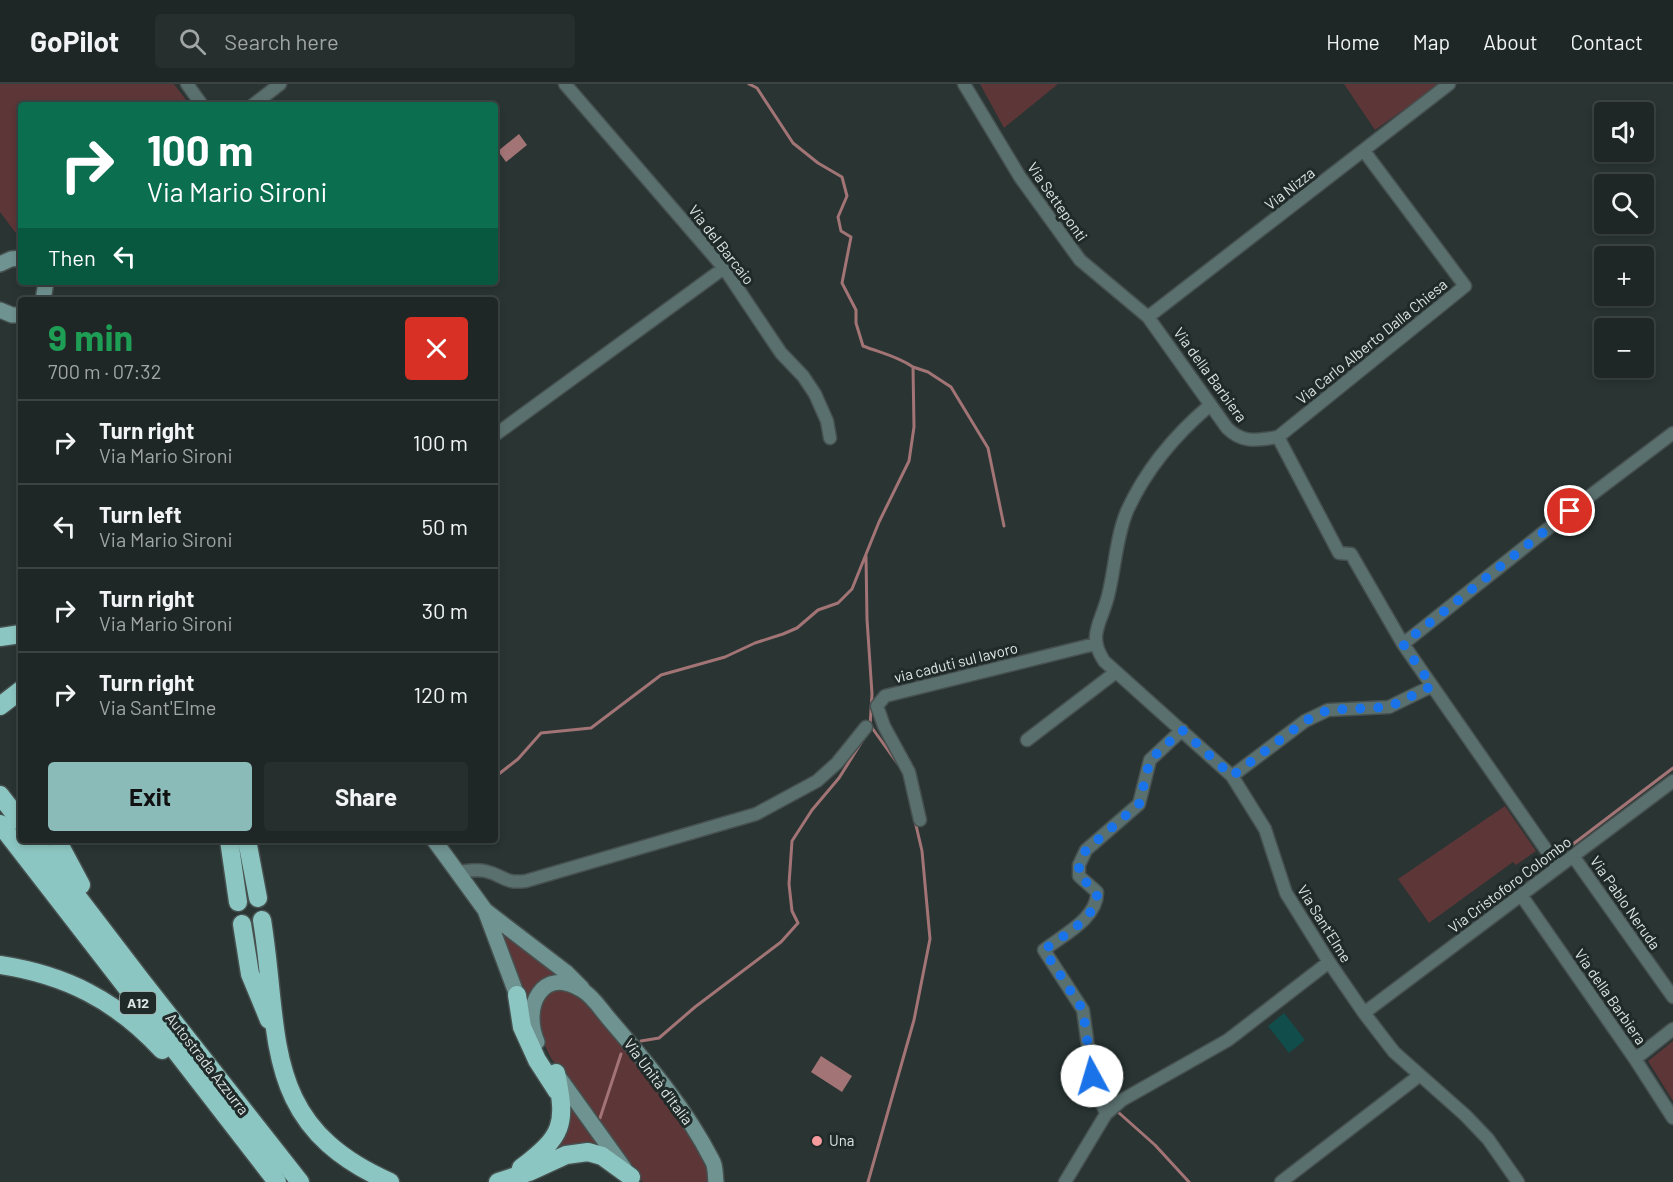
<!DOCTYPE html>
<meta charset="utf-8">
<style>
body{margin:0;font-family:Barlow,sans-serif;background:#272f2e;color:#f1f3f6;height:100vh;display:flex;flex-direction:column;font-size:22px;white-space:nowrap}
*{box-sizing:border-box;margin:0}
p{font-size:20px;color:#a1a5a7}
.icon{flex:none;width:33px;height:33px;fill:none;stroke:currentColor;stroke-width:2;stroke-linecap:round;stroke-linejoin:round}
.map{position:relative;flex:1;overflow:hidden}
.drawer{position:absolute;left:18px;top:213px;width:480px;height:546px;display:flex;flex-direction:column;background:#1f2726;border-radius:6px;box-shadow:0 3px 9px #0003,0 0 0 2px #3c4443}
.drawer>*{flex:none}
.hud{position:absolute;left:18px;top:18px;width:480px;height:183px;border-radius:6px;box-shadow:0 3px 9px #0003,0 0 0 2px #3c4443;background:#0b6e4f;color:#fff;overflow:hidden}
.tools{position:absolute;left:1594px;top:18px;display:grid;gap:12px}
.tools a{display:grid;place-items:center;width:60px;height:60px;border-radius:6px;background:#1f2726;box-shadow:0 3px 9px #0003,0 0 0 2px #3c4443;font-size:30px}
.pin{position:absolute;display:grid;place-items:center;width:51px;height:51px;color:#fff;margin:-26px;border:3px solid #fff;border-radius:50%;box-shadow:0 2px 6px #0007}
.me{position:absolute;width:66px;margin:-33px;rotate:354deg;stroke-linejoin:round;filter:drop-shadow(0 0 4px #0008)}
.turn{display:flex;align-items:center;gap:21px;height:126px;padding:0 30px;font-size:27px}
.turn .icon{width:78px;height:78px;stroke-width:2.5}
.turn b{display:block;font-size:42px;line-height:51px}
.then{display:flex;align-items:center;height:57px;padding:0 30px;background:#0003;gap:12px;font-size:22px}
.round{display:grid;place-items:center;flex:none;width:63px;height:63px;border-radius:6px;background:#272f2e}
.summary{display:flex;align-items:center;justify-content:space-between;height:102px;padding:0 30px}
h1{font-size:36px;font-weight:700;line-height:45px;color:#1e9e55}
.button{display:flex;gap:12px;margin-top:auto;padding:12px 30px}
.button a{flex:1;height:69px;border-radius:6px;background:#8bbbb9;color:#111;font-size:24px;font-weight:700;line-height:69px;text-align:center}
.button a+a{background:#272f2e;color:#f1f3f6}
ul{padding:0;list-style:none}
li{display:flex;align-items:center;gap:18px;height:84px;padding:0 30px;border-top:2px solid #3c4443}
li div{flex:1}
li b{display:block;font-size:22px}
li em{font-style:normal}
header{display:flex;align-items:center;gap:36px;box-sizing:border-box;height:84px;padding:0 30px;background:#1f2726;border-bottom:2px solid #3c4443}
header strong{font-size:28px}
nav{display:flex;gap:33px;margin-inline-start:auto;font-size:21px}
.search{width:420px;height:54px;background:#272f2e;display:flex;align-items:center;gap:15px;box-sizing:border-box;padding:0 21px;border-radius:6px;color:#a1a5a7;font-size:22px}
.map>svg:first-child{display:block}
.green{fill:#5d3638}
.water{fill:#a37475}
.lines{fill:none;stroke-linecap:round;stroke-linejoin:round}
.stream{stroke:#a37475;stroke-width:3}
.building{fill:#114e4b}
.minor-casing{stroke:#46504f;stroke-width:15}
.secondary-casing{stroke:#46504f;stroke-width:18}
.motorway-casing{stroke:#46504f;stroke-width:21}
.minor{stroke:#5a706f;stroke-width:12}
.secondary{stroke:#6f9390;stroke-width:15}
.motorway{stroke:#8cc6c2;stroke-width:18}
.route{stroke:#1a73e8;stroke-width:10;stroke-dasharray:0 18}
.poi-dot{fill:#f59b9e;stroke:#1f2a29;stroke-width:2}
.labels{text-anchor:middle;stroke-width:6;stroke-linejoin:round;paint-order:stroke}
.shield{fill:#1f2a29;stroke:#a5adad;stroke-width:1.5}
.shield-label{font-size:14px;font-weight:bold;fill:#dee5e5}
.street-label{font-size:15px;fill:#dee5e5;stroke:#1f2a29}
.poi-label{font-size:15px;fill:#dee5e5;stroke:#1f2a29;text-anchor:start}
</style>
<header>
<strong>GoPilot</strong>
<div class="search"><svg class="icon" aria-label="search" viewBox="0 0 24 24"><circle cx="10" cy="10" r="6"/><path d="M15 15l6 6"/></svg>Search here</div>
<nav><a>Home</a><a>Map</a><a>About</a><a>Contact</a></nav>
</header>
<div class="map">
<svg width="1673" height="1098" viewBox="0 0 1673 1098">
<rect width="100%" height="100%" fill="#293433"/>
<path class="green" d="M0 0H174L190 21H21V149L15 148 0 128Z
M980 0H1058L1004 44Z
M1344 0H1440L1375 46Z
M1505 722 1536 767 1516 781 1513 778 1429 839 1398 795Z
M500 846 564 893 526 921Z
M551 905H568L589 919 624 959 675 1029 706 1079 710 1098H643L630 1083 551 974C543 958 534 939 539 921 541 915 548 909 551 905Z
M1673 957V1017L1648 977Z
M569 1019 602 1065 545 1069Z"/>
<path class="water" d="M519 50 527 61 506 78 498 67Z
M821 972 852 992 842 1008 811 988Z"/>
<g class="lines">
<path class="stream" d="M913 283 928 288 951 303 988 364 1004 442
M866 472 867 535 872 610 870 642
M870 641 898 680
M495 693 518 675 541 649 591 644 661 591 725 573 755 559 783 550 797 544 818 526 838 519 852 505 879 438 909 377 914 343 913 283C897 272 881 269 863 262L856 239V226L842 199 851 153 841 147 838 133 847 112 842 93 818 79 793 59 757 4 749 0
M1560 770 1673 684
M641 957 659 954 695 923 781 858 798 839 792 827 789 800 792 757 812 726 839 694 866 651
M1118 1028 1155 1061 1189 1098
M600 1034 621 970
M868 1098 914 936 930 855 922 767 915 737"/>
</g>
<path class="building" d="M1284 929 1305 956 1289 969 1268 942Z"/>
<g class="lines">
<defs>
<path id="minor" d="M187 0 202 21
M565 0 724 184 781 269 803 292 815 310 827 337 830 354
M964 0 1020 93 1080 176 1148 233 1227 344C1243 360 1257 356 1278 353L1339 469 1351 470 1403 560 1558 783
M253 21 280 0
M1148 233 1449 0
M1209 322C1175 351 1146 385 1127 427 1116 453 1115 485 1108 512 1101 540 1087 551 1104 577L1232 692 1265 745 1286 809 1329 878 1364 929 1394 968 1465 1031 1488 1055 1518 1098
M495 351 724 184
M1278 353 1465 202 1364 67
M1403 560 1570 427 1673 349
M1027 656 1116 588
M1232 692 1305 637 1328 626 1389 623 1432 602
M920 736 909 688 884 642 877 622 885 612 1095 560
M1573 772 1673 913
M457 788C466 787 476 785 485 787 504 791 503 800 526 797L756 730 817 697 837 679 866 643
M1521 811 1635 975 1673 1034
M1364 929 1673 697
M1635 975 1673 945
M1106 1030 1092 992 1083 926 1044 866C1063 851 1098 834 1097 808L1079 792V781L1086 766 1139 720 1150 676 1182 646
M1065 1098 1106 1030 1122 1016 1228 956 1329 878
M1281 1098 1420 991"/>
<path id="secondary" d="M0 180 11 175 21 174
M43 216 46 198
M0 226 12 231H21
M434 756 485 826 521 922
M486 827 567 889 582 904
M537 958C522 923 542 881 582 906 593 912 602 927 610 936 647 979 686 1025 712 1076 716 1082 715 1091 716 1098
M558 992 624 1084"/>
<path id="motorway" d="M0 553 21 550
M0 622 21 606
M0 711 21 738
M0 740 277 1098
M34 756 141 896 300 1098
M57 756 81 801
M229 756 238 818
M247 756 258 814
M262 836C281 953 260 1041 390 1098
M242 840 250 890 269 936
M0 881C66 891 117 917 162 966
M517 911 522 943 537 976 557 1007
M521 1084C563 1052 567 1041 556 989
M498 1098 529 1088 566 1071 588 1068 602 1072 631 1093"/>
</defs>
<use href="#minor" class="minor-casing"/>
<use href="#secondary" class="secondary-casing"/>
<use href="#motorway" class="motorway-casing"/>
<use href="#minor" class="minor"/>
<use href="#secondary" class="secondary"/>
<use href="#motorway" class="motorway"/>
</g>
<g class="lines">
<path class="route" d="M1092 992 1083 926 1044 866C1063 851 1098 834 1097 808L1079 792V781L1086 766 1139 720 1150 676 1182 646 1232 692 1305 637 1328 626 1389 623 1432 602 1403 560 1570 427"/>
</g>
<circle class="poi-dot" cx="817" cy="1057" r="6"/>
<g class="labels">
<rect class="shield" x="120" y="908" width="36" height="22" rx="4.5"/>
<g class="shield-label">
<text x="138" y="924">A12</text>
</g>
<g class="street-label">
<text transform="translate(1290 105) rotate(-38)" y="5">Via Nizza</text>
<text transform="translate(1057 118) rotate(55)" y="5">Via Setteponti</text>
<text transform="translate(721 161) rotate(52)" y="5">Via del Barcaio</text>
<text transform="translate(1372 258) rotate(-39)" y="5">Via Carlo Alberto Dalla Chiesa</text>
<text transform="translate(1210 291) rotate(54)" y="5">Via della Barbiera</text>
<text transform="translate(956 579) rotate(-14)" y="5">via caduti sul lavoro</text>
<text transform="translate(1510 801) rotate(-37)" y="5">Via Cristoforo Colombo</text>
<text transform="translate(1625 819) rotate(55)" y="5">Via Pablo Neruda</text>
<text transform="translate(1324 840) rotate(58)" y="5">Via Sant'Elme</text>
<text transform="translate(1610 913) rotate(55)" y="5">Via della Barbiera</text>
<text transform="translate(207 980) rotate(52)" y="5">Autostrada Azzurra</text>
<text transform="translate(658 998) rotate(53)" y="5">Via Unità d'Italia</text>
</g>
<g class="poi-label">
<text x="829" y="1062">Una</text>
</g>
</g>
</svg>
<div class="tools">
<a><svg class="icon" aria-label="sound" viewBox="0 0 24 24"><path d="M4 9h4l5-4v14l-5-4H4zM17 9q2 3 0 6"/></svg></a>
<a><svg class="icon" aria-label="search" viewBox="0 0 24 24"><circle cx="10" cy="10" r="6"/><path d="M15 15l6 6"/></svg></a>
<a>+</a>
<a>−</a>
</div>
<div class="pin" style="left:1570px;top:427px;background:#d93025"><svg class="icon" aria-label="arrive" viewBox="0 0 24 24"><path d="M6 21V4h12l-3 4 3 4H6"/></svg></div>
<svg class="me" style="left:1092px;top:992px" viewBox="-20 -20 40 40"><circle r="19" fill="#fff"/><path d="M0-13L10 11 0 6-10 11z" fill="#1a73e8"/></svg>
<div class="hud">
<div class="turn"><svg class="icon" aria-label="right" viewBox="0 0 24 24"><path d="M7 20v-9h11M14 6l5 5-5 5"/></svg><div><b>100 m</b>Via Mario Sironi</div></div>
<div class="then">Then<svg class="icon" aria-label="left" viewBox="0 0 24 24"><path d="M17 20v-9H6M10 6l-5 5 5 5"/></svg></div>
</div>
<section class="drawer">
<div class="summary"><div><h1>9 min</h1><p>700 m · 07:32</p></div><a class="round" style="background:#d93025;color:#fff"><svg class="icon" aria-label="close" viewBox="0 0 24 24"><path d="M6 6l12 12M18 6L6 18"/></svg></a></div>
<ul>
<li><svg class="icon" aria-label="right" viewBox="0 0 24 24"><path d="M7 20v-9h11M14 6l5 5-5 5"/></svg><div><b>Turn right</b><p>Via Mario Sironi</p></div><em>100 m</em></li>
<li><svg class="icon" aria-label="left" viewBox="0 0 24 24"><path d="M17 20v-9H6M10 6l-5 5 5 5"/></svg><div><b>Turn left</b><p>Via Mario Sironi</p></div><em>50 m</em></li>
<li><svg class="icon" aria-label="right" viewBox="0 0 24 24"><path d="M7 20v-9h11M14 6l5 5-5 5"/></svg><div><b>Turn right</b><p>Via Mario Sironi</p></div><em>30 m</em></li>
<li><svg class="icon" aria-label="right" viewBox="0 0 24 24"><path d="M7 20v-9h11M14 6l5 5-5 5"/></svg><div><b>Turn right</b><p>Via Sant'Elme</p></div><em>120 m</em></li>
</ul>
<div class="button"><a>Exit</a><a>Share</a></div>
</section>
</div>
